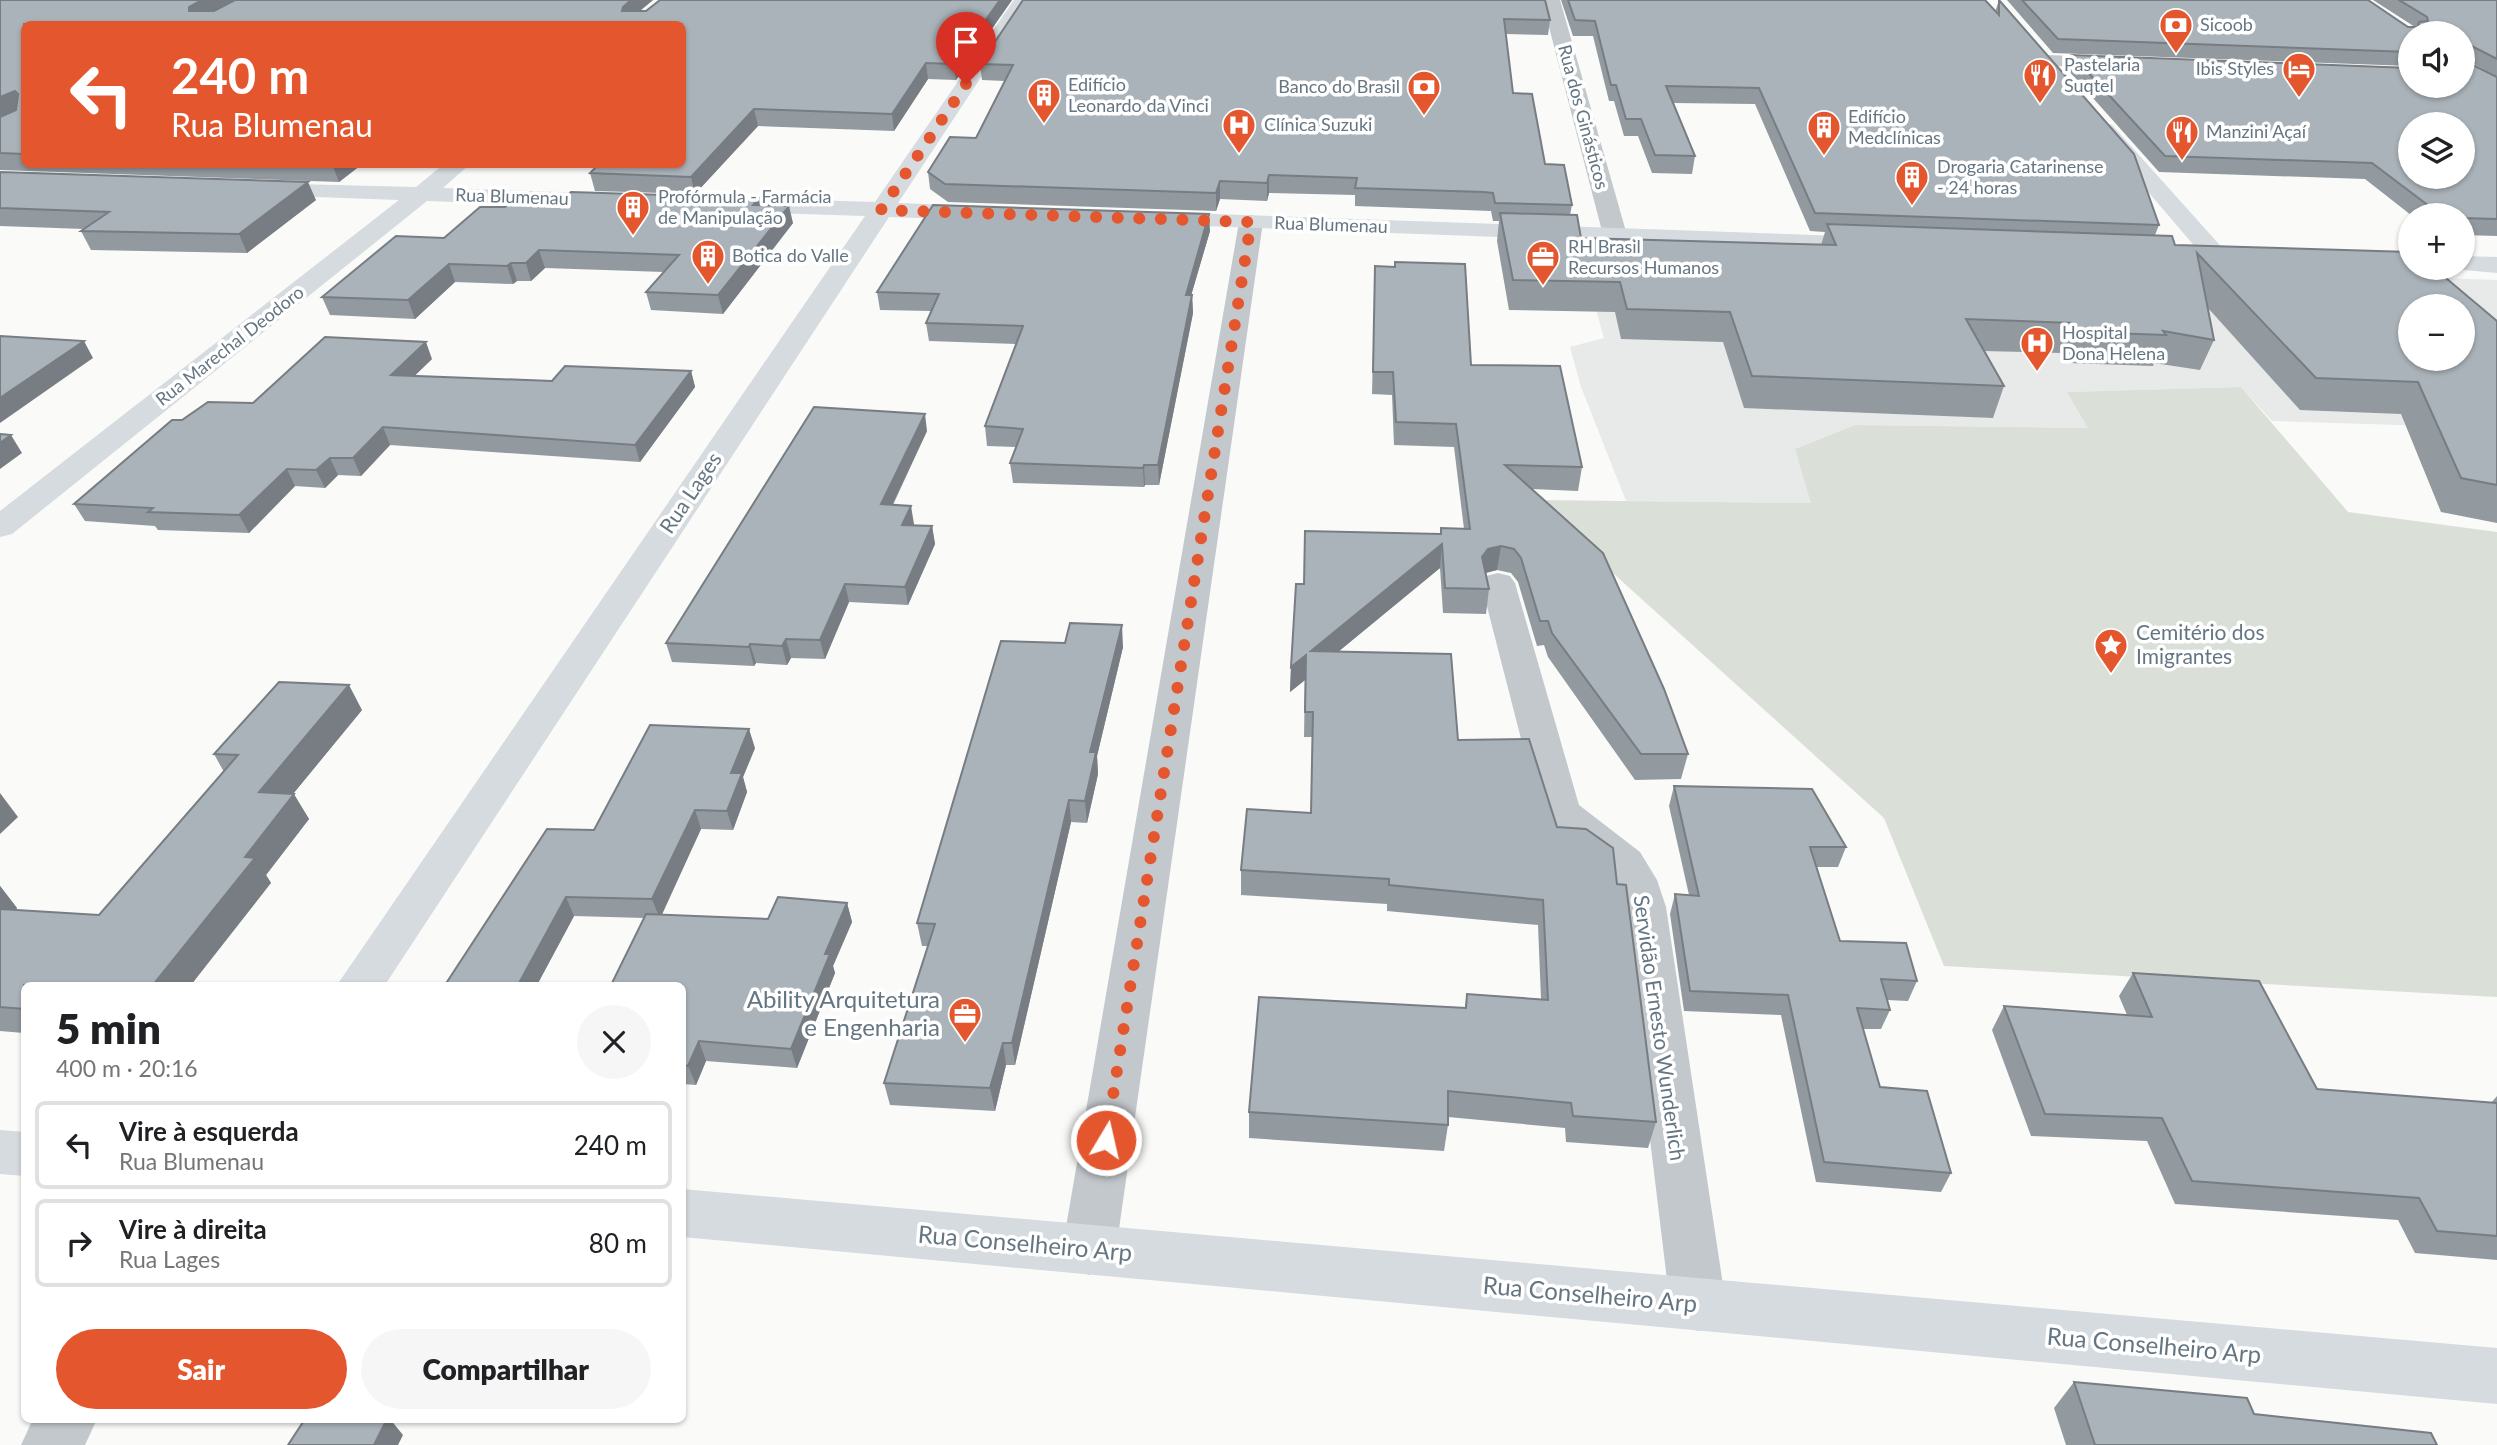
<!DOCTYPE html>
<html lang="pt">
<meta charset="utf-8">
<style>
body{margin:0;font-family:Lato,sans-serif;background:#f6f6f6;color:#202124;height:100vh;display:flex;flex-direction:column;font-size:26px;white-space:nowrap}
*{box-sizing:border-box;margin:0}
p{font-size:23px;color:#757577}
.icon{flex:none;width:38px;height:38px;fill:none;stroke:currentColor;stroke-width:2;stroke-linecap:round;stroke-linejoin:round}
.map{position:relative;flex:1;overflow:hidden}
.drawer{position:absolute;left:21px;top:982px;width:665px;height:441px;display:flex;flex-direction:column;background:#fff;border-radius:10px;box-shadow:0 2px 5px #0004}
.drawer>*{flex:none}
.guide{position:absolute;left:21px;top:21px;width:665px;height:147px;border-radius:10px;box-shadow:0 2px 5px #0004;background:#e4572e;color:#fff;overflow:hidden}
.fabs{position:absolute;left:2398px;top:21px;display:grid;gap:14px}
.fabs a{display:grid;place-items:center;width:77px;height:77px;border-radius:50%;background:#fff;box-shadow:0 2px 5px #0004;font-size:35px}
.pin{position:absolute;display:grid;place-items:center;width:60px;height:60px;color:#fff;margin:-72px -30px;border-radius:50% 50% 50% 0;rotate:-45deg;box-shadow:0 0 7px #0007}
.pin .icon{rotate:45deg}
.me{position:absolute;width:77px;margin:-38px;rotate:9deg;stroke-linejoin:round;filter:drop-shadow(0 0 5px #0008)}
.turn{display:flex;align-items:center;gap:24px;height:147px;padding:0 35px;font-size:32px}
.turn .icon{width:91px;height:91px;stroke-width:2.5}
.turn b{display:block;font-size:49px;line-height:60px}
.round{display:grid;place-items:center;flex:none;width:74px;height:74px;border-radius:37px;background:#f6f6f6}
.headline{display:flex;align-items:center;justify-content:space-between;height:119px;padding:0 35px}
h1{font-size:42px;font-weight:800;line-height:52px}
.primary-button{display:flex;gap:14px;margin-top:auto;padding:14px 35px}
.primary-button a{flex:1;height:80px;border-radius:42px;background:#e4572e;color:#fff;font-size:28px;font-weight:800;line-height:80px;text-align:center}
.primary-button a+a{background:#f6f6f6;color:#202124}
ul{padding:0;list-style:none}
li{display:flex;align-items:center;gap:21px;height:88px;margin:0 14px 10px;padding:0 21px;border:4px solid #e0e0e0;border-radius:10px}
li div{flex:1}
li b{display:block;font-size:26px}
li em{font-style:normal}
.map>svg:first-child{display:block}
.built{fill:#e8e9e9;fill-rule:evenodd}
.green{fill:#dadfd7}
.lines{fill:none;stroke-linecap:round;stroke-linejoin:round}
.minor{fill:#c3c8cc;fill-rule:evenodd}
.major{fill:#d6dbdf;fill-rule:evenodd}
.wall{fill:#929a9f}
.shaded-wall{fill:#777d82}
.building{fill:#aab3b9;stroke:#777d82;stroke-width:2;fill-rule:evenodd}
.route{stroke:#e4572e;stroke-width:12;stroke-dasharray:0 21.6}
.labels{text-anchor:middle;stroke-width:7;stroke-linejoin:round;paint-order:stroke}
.far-poi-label{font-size:18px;fill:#657683;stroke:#fff;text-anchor:start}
.far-street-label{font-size:18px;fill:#657683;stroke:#fff}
.street-label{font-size:21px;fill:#657683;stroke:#fff}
.poi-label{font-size:21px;fill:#657683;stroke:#fff;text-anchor:start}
.near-poi-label{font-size:24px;fill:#657683;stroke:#fff;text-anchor:end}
.near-street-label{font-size:24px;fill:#657683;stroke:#fff}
</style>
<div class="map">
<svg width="2497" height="1445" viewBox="0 0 2497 1445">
<rect width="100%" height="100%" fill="#fafaf8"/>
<path class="built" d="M1578 246 2497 280V409L2465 427 2272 421 2241 387 2068 392 2088 428 1855 425 1795 449 1812 503 1626 501 1581 387 1570 347 1604 338ZM2410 306H2462V359H2410Z"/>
<path class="green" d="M2241 387 2348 512 2497 532V997L1944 966 1884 818 1532 500 1811 503 1795 449 1855 425 2088 428 2067 392Z"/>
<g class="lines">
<path class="minor" d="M1542 0H1560L1627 235 1624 240H1606L1603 235Z
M2047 55 2121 58 2131 64 2121 70 2040 65 2037 61Z
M1251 215 1259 217 1263 222 1116 1250 1108 1267 1089 1275 1070 1267 1062 1250 1239 222 1243 217Z
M1498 573 1510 576 1515 583 1579 805 1640 852 1657 880 1666 907 1726 1305 1718 1324 1698 1331 1678 1324 1670 1305 1622 907 1610 873 1559 834 1539 809 1481 583 1486 576Z
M33 1419H97L85 1445H21Z"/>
<path class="major" d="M1014 0H1032L898 203 981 206 989 208 993 213 989 218 981 220 889 217 385 985H337L865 216 736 212 728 210 724 205 728 200 736 198 875 202Z
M2105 123 2112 125 2226 252 2229 257 2226 262H2208L2098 133 2094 129Z
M444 164H470L443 188 617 194 625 196 629 201 625 206 617 208 427 201 12 534 0 537V511L399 200 261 195 253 193 250 188 253 183 416 187Z
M1156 212 1872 237 1881 239 1884 244 1881 249 1872 251 1148 224 1144 219 1148 214Z
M2462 256 2497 257V273L2453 269 2462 268Z
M0 1130 24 1132V1176L0 1174Z
M682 1189 2497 1348V1404L682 1237Z"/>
</g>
<path class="wall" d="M0 0H653L640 11 1012 0 956 80 928 79 894 131 758 126 695 194 595 191 590 173 682 164V24H24V164H387L385 166 361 165 339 182 0 170Z
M1023 0 1550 20 1548 35 1506 34 1513 93 1545 164 1572 205 1570 215 1581 238 1821 245 1825 232 1810 231 1755 104 1673 103 1695 156 1692 174 1652 173 1638 136H1624L1614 101H1609L1593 36H1573L1561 0H1985L1995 12 1999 0 2159 225 2155 235 2175 245 2497 321V523L2441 512 2401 414 2300 410 2208 308 2214 340 2200 370 2154 363 2153 366 2069 363 2062 353 1984 351 2004 386 1993 418 1744 408 1723 342 1621 339 1615 312 1509 310 1497 241 1499 221H1493L1491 211 1355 206V195L1269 193 1267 201 1220 199 1216 211 948 202 930 189 928 172 976 138 1005 81 982 80 980 64Z
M2007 0H2368L2408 27H2415L2373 0H2497V77L2467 60V62L2497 77V236L2462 235V215H2411L2365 179 2159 172 2067 69 2072 55 2462 86 2410 33V66L2053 53Z
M0 172 316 200 247 253 91 250 81 231 84 229 0 226Z
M760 205 793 223 723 314 651 310 646 292 664 272 545 268 531 281H517L513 284 455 282 415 319 330 315 322 297 505 207Z
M1210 231 1191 295H1192L1193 313 1159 485H1145L1144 487 1013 483 1010 463 1016 447 987 446 985 426 1016 344 929 341 926 323 931 311 880 310 877 292Z
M1375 266 1471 365 1582 467 1578 491 1532 489 1688 754 1681 779 1635 780 1548 657 1544 645 1537 646 1518 582 1511 573 1497 570 1486 573 1489 589 1486 614 1443 613 1440 568 1339 651 1458 740 1557 827 1617 884 1656 1122 1648 1148 1566 1142 1565 1128 1448 1117V1125L1444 1151 1249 1138V1112L1465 1007 1467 994 1541 999 1538 925 1387 911V904L1241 895V870L1311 813 1312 737H1304L1305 680 1290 692 1291 667 1304 584 1440 534 1441 528 1464 529 1454 447 1394 445 1392 395 1372 394Z
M432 359 414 376 552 381 691 371 695 387 640 462 390 445 361 476 338 475 325 488 295 486 249 533 158 530 155 526 85 521 74 504 182 420Z
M927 431 893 505 914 524 913 525 932 526 935 544 908 605 849 602 825 659 791 658 787 665 756 663 754 666 672 662 666 643Z
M1065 643 1123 647 1097 756 1098 774 1087 823 1071 822 1015 1065H1006L995 1111 890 1105 884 1083 928 946H922L917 923Z
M362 710 293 794 309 819 266 875 271 883 24 985V1033L0 1031V886L17 908 15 910 99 915 224 772 214 754Z
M755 748 743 777 747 792 733 830 701 829 661 915 768 919 847 903 852 922 833 966 835 973 797 1068 706 1061 696 1085 682 1084V985L644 918 574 916 537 985H445L594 830Z
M1674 786 1846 847 1838 867H1816L1840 941 1917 981 1908 1001 1887 1000 1890 1010 1881 1029H1863L1880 1087 1951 1173 1941 1192 1816 1182 1781 1015 1684 1011 1670 914 1675 894 1689 895 1669 806Z
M2133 973 2317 1089 2491 1103 2497 1096V1260L2415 1253 2398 1220 2175 1204 2147 1141 2031 1136 1992 1030 2004 1006 2127 1015 2119 996Z
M2074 1382 2254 1414 2437 1445H2066L2054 1408Z"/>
<path class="shaded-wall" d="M202 0H235L196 22 189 11V7Z
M631 0H653L626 22 622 11 623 7Z
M1000 0H1012L956 80 954 64Z
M926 63 928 79 894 131 892 114Z
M15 91 23 108 0 117V97Z
M754 109 758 126 695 194 691 177Z
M332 164H360L361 165 339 182Z
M1269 175V193L1267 201V183Z
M1220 181V199L1216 211V193Z
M308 182 316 200 247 253 239 234Z
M759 198 762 215 753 205Z
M789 206 793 223 723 314 718 295Z
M1209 214 1210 231 1186 313V295Z
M539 250 545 268 531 281 526 263Z
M511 263 517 281 513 284 507 266Z
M449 264 455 282 415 319 408 300Z
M1192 295 1193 313 1159 485 1158 465Z
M84 341 93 358 0 423V398Z
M426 342 432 359 398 392 391 375Z
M691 371 695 387 640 462 635 445Z
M925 414 927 431 884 522 881 504Z
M383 427 390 445 361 476 353 458Z
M11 435 22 453 0 469V443Z
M330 458 338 475 325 488 316 470Z
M1144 465 1145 485 1144 487 1143 468Z
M287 469 295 486 249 533 239 515Z
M911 506 914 524 905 543 902 525Z
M932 526 935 544 908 605 905 587Z
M1442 544 1440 568 1310 675 1311 651Z
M1501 546 1497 570 1485 573 1482 557 1488 549Z
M845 584 849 602 825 659 820 640Z
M1122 625 1123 647 1097 756 1098 774 1087 823 1085 801 1090 752Z
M786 639 791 658 787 665 782 646Z
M750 644 756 663 754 666 749 647Z
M1306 655 1305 680 1290 692 1291 667Z
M349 685 362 710 274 817 259 792Z
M749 729 755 748 743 777 747 792 733 830 727 811 731 773Z
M0 793 18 817 0 834Z
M294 794 309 819 266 875 271 883 191 985H153L245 857Z
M1069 800 1071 822 1015 1065 1012 1043Z
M695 810 701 829 660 919 652 899Z
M0 886 17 908 0 926Z
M566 897 574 916 537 985H518Z
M847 903 852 922 833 966 835 973 797 1068 791 1049 825 954Z
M699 1041 706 1061 696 1085 688 1066Z
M1003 1043 1006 1065 995 1111 990 1088Z
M387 1419H390L403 1435 398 1445H374Z"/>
<path class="building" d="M0 0H202L189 7V11H214L235 0H631L623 7 622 11H646L660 0H1000L954 64 926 63 892 114 754 109 691 177 590 173 599 164H682V24H24V154L0 153V117L16 110 18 94 15 91 0 97Z
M1023 0H1545L1550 20 1504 19 1513 93 1532 94 1545 164 1564 165 1572 205 1495 203 1493 193 1484 192 1355 188 1357 178 1269 175 1267 183 1220 181 1216 193 945 184 928 172 950 137 976 138 1013 65 980 64Z
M1568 0H1985L1999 15V0L2134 154 2159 225 1815 213 1759 88 1666 86 1695 156 1655 155 1641 119H1626L1616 85H1611L1595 21 1575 20Z
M2022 0H2368L2408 27H2418L2419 22 2428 21 2427 17 2399 0H2497V59L2470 45 2466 47 2467 62 2497 77V219L2462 218V215H2441L2372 163 2165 156 2072 55 2410 68V86H2462V33H2410V52L2058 39ZM2410 124H2462V177H2410Z
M0 172 308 182 239 234 81 231 109 212 0 208Z
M571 192 759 198 753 205 789 206 718 295 646 292 679 255 539 250 526 263H511L507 266 449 264 408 300 322 297 396 236 444 238 480 207H505L514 200 561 201Z
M933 205 1209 214 1186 295H1192L1158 465H1144L1143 468 1010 463 1023 429 985 426 1023 326 926 323 939 294 877 292Z
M1500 213 1577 215 1581 238 1836 245 1827 224 2172 236 2175 245 2410 252V268H2434L2497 321V485L2461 478 2418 382 2316 378 2197 253 2214 340 2163 331 2166 335 2081 332 2074 323 1966 319 2004 386 1752 376 1730 312 1627 309 1620 282 1513 280ZM2410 306H2462V359H2410Z
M1395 262 1465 264 1471 365 1560 366 1582 467 1505 465 1603 553 1664 689 1688 754H1641L1552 633 1548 621H1540L1521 558 1514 549 1501 546 1488 549 1482 557 1489 589 1445 588 1442 544 1311 651 1451 654 1458 740 1529 739 1557 827 1586 829 1613 848 1617 884 1626 885 1656 1122 1573 1116 1571 1103 1448 1091V1125L1249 1112 1259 997 1466 1008 1467 994 1548 1000 1543 900 1389 885V879L1241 870 1247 809 1311 813 1313 712H1305L1306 655 1291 667 1296 584H1304L1305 531 1441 534V528L1470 529 1456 424 1396 422 1393 372H1373L1375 266 1395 267Z
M0 336 84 341 0 398Z
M325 337 426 342 391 375 552 381 565 366 691 371 635 445 383 427 353 458H330L316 470 287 469 239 515 148 512 153 508 74 504 172 420H182L208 402 253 403Z
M814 407 925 414 881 504 911 506 902 525 932 526 905 587 845 584 820 640 786 639 782 646 750 644 749 647 666 643Z
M0 434 11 435 0 443Z
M1070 623 1122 625 1090 752H1096L1085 801 1069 800 1012 1043H1003L990 1088 884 1083 935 924 917 923 1001 641 1065 643Z
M279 682 349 685 259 792 294 794 245 857 255 858 153 985H24V1009L0 1007V909L99 915 238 755 214 754Z
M650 725 749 729 731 773H742L727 811 695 810 652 899 566 897 518 985H445L547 829 594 830Z
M1674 786 1812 789 1846 847H1810L1840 941 1906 943 1917 981 1881 979 1890 1010 1857 1008 1880 1087 1927 1091 1951 1173 1824 1162 1788 995 1690 991 1675 894 1699 896Z
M778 897 847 903 825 954H830L791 1049 699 1041 688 1066 682 1065V985H611L646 914 768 919Z
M2133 973 2259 981 2317 1089 2497 1103V1236L2437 1231 2419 1198 2192 1181 2162 1118 2045 1114 2004 1006 2152 1017Z
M2074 1382 2247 1398 2254 1414 2431 1433 2437 1445H2095Z
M305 1419H387L374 1445H288Z"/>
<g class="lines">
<path class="route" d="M966 84 881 210 1251 222 1106 1140"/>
</g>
<defs>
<symbol id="bank-pin" viewBox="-11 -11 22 30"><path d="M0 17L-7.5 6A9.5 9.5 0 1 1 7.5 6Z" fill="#e4572e" stroke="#fff"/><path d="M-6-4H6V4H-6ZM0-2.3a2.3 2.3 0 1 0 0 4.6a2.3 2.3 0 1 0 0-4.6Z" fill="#fff"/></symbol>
<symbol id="hotel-pin" viewBox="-11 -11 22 30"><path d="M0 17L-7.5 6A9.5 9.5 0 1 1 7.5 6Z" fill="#e4572e" stroke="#fff"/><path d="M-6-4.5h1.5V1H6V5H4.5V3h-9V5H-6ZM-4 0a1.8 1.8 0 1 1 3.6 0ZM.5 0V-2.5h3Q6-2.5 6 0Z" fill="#fff"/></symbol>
<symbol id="restaurant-pin" viewBox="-11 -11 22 30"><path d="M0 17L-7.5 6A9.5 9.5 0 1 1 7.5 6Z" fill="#e4572e" stroke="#fff"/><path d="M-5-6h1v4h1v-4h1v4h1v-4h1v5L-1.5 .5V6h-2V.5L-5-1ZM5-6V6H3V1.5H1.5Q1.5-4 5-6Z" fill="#fff"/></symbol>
<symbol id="building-pin" viewBox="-11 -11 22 30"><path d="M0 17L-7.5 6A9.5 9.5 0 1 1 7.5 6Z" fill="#e4572e" stroke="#fff"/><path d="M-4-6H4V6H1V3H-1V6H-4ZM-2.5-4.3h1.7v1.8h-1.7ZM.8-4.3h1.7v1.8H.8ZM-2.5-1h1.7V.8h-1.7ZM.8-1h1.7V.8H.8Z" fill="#fff"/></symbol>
<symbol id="hospital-pin" viewBox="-11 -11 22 30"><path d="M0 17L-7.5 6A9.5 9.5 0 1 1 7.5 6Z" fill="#e4572e" stroke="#fff"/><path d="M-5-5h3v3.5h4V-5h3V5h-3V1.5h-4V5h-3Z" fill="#fff"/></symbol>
<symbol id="office-pin" viewBox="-11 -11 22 30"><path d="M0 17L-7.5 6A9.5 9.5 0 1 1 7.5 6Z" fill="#e4572e" stroke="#fff"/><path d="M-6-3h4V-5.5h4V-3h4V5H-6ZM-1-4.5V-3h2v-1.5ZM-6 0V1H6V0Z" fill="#fff"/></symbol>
<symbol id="sight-pin" viewBox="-11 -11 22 30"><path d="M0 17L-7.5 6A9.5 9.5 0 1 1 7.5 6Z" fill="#e4572e" stroke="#fff"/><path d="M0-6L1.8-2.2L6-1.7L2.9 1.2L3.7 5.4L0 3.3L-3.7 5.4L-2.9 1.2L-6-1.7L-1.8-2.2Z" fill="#fff"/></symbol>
</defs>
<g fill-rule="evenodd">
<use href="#bank-pin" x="2157" y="6" width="38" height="52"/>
<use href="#hotel-pin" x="2280" y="50" width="38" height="52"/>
<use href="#restaurant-pin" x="2021" y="56" width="38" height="52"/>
<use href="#bank-pin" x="1405" y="68" width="38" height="52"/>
<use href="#building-pin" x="1025" y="76" width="38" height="52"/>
<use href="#hospital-pin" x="1220" y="106" width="38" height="52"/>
<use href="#building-pin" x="1805" y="108" width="38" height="52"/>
<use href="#restaurant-pin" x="2163" y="113" width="38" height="52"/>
<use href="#building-pin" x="1893" y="158" width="38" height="52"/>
<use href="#building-pin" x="614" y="188" width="38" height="52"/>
<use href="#building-pin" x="689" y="237" width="38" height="52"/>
<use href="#office-pin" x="1524" y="238" width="38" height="52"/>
<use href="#hospital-pin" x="2018" y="324" width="38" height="52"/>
<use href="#sight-pin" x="2092" y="626" width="38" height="52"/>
<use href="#office-pin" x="946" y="995" width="38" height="52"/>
</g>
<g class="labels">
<g class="far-poi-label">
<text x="2200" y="31">Sicoob</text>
<text x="2064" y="71">Pastelaria<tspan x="2064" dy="21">Suqtel</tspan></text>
<text x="2274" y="75" text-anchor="end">Ibis Styles</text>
<text x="1068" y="91">Edifício<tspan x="1068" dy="21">Leonardo da Vinci</tspan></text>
<text x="1400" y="93" text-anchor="end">Banco do Brasil</text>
<text x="1848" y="123">Edifício<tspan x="1848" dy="21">Medclínicas</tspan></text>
<text x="1264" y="131">Clínica Suzuki</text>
<text x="2206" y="138">Manzini Açaí</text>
<text x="1937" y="173">Drogaria Catarinense<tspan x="1937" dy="21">- 24 horas</tspan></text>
<text x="658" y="203">Profórmula - Farmácia<tspan x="658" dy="21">de Manipulação</tspan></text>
<text x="1568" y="253">RH Brasil<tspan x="1568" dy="21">Recursos Humanos</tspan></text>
<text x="732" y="262">Botica do Valle</text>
<text x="2062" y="339">Hospital<tspan x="2062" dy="21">Dona Helena</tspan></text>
</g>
<g class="far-street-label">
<text transform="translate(1583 117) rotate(75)" y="6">Rua dos Ginásticos</text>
<text transform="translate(512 197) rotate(2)" y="6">Rua Blumenau</text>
<text transform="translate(1331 225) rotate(2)" y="6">Rua Blumenau</text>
<text transform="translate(230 346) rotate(-38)" y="6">Rua Marechal Deodoro</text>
</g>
<g class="street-label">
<text transform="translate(691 493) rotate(-56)" y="7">Rua Lages</text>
<text transform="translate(1659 1028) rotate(82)" y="7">Servidão Ernesto Wunderlich</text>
</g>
<g class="poi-label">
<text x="2136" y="640">Cemitério dos<tspan x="2136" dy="24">Imigrantes</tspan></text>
</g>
<g class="near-poi-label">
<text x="940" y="1008">Ability Arquitetura<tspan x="940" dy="28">e Engenharia</tspan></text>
</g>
<g class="near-street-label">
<text transform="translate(1025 1244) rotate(5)" y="8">Rua Conselheiro Arp</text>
<text transform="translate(1590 1295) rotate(5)" y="8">Rua Conselheiro Arp</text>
<text transform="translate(2154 1346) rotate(5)" y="8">Rua Conselheiro Arp</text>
</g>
</g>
</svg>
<div class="fabs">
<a><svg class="icon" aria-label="sound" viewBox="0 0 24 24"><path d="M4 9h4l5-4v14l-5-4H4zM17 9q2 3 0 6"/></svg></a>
<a><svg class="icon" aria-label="layers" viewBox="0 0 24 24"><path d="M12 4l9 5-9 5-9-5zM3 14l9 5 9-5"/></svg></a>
<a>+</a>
<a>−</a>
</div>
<div class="pin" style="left:966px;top:84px;background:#d93025"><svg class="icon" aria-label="arrive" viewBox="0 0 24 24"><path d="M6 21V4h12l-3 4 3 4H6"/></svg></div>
<svg class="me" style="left:1106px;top:1140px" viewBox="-20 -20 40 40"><circle r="17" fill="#e4572e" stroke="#fff" stroke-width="3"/><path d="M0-11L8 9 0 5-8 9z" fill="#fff"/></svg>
<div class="guide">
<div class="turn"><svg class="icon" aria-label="left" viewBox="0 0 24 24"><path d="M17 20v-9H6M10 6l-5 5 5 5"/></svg><div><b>240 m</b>Rua Blumenau</div></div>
</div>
<section class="drawer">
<div class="headline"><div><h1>5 min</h1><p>400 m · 20:16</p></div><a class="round"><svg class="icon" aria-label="close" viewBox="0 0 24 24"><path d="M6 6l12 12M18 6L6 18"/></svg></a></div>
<ul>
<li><svg class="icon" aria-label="left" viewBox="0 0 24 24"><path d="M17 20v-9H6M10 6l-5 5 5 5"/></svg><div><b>Vire à esquerda</b><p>Rua Blumenau</p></div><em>240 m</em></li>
<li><svg class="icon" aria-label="right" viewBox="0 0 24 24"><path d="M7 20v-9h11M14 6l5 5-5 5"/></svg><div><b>Vire à direita</b><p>Rua Lages</p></div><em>80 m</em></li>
</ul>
<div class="primary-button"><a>Sair</a><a>Compartilhar</a></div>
</section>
</div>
